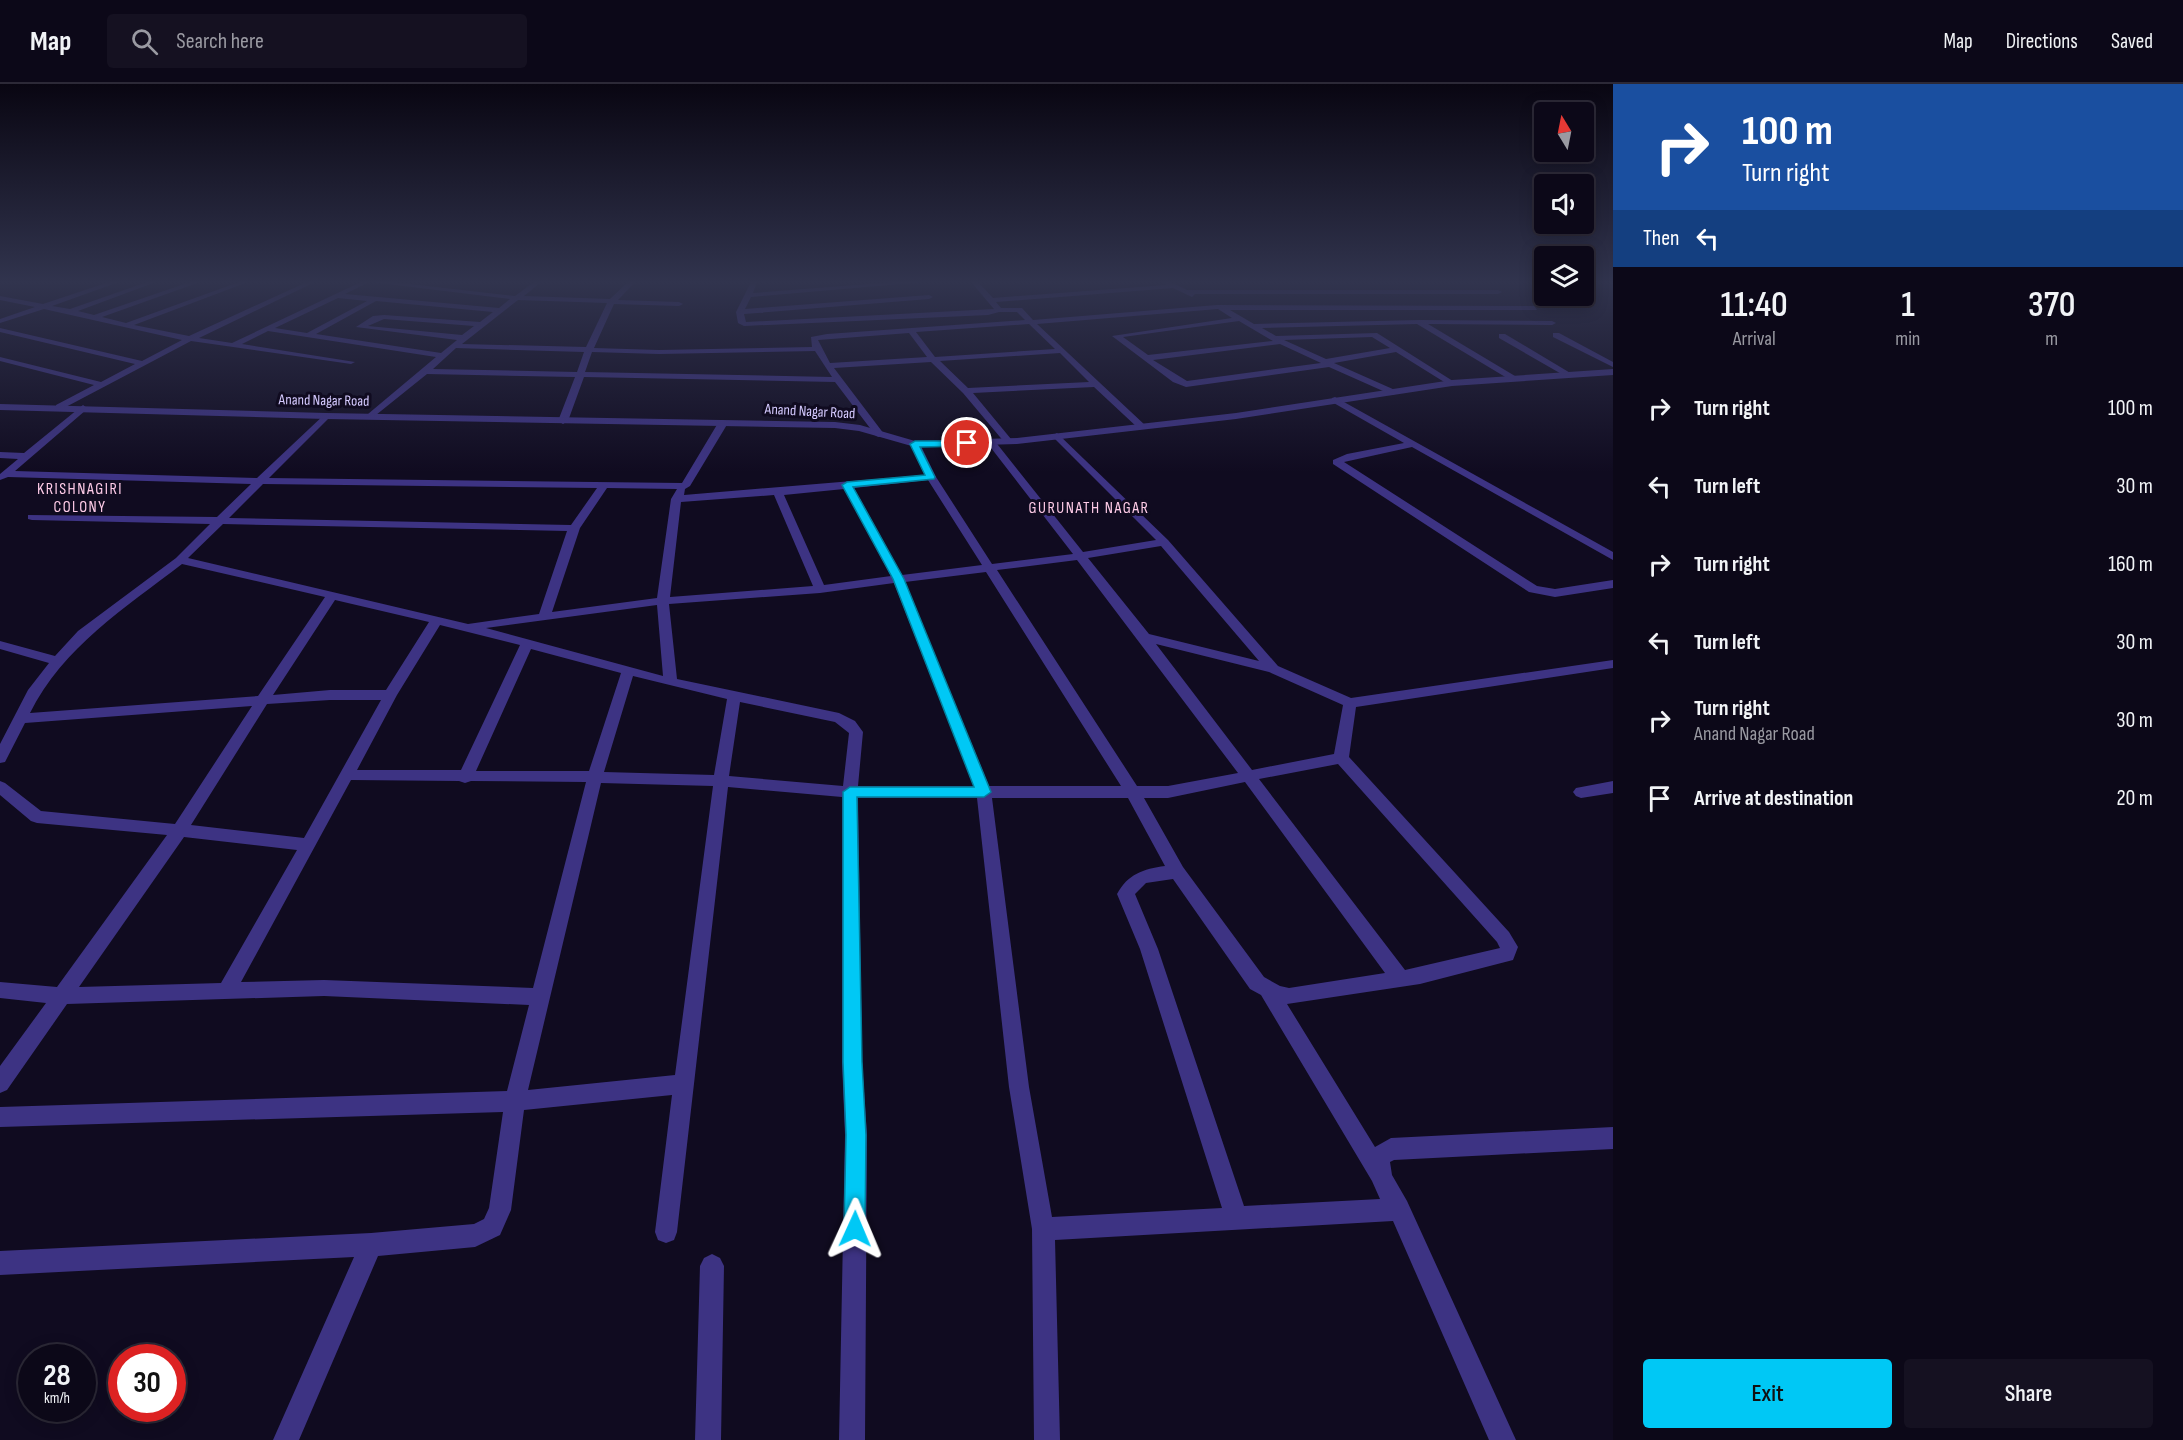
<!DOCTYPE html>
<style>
body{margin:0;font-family:"Sofia Sans Condensed",sans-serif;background:#151121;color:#f1f3f6;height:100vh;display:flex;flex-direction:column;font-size:22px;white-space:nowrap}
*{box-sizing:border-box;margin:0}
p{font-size:20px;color:#9a9aa2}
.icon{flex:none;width:33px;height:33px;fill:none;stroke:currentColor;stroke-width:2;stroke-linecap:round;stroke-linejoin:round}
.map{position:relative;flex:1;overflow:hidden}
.sheet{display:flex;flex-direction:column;background:#0c0818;width:570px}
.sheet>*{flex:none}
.banner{background:#1a4fa0;color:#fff;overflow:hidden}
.needle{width:39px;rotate:350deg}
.fabs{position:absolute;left:1534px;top:18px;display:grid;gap:12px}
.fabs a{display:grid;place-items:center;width:60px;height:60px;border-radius:6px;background:#0c0818;box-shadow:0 3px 15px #0003,0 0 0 2px #2c2937;font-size:30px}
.speed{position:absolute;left:18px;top:1260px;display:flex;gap:12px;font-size:30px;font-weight:700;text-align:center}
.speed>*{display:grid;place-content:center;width:78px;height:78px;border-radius:50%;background:#0c0818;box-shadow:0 3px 15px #0003,0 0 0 2px #2c2937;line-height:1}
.speed small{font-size:15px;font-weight:400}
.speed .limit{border:9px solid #d22;background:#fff;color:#111}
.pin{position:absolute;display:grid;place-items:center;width:51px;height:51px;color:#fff;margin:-26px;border:3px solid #fff;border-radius:50%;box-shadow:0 2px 6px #0007}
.me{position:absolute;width:66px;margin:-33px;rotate:1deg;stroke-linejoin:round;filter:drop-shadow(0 0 4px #0008)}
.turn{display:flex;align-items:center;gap:21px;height:126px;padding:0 30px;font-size:27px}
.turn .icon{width:78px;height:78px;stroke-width:2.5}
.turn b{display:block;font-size:42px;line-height:51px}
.then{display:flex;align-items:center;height:57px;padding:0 30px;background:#0003;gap:12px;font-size:22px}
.eta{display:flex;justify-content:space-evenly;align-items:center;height:102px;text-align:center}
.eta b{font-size:36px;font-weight:600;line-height:42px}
.action{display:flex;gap:12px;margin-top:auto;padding:12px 30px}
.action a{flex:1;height:69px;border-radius:6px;background:#00c8f5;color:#111;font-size:24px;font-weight:600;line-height:69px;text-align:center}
.action a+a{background:#151121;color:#f1f3f6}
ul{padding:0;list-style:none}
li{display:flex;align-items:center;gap:18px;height:78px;padding:0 30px}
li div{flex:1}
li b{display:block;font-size:22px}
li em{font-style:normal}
header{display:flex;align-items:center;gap:36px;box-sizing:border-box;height:84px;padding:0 30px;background:#0c0818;border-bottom:2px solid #2c2937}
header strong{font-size:28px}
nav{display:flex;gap:33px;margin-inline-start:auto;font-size:21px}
.search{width:420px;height:54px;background:#151121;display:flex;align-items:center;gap:15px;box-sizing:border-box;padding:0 21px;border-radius:6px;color:#9a9aa2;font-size:22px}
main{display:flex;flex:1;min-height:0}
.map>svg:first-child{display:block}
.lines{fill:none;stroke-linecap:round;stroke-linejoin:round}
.minor{fill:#3d3383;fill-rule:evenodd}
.tertiary{fill:#3d3383;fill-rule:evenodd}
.route{fill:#00c8f5;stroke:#00829f;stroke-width:1.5}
.labels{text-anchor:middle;stroke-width:6;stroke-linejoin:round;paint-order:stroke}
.far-street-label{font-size:15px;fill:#d5caff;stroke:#100b20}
.far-neighbourhood-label{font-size:16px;letter-spacing:1.5px;fill:#ffcce8;stroke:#100b20}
</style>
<header>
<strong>Map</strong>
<div class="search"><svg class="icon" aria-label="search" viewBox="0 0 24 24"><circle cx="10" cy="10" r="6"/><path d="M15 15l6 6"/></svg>Search here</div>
<nav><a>Map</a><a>Directions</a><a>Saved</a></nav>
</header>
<main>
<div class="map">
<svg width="1613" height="1356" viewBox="0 0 1613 1356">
<rect width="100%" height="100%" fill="#100b20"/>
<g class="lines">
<path class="minor" d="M109 198H119L52 222 70 225 147 198H156L78 227 94 231 190 198H200L102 233 126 239 239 198H248L134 241 189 252 307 198H315L199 254 232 259 361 198H369L345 210 499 224 510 215 371 198H392L515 212 534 198H541L524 212 610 215 628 198H635L618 216 679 218 683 220 679 222 614 220 594 264 659 266 812 263 811 253 827 250 1025 236 1017 228H999L988 231 744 242 738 239 736 228 751 198H757L753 209 894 198H924L751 213 745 225 929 211 933 213 929 215 744 230 746 238 994 225 971 198H978L993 214 1166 201 1163 198H1171L1187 206H1498L1502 208 1498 210H1195L1192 213 1173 204 996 218 1001 224H1022L1033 236 1217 221 1534 222 1537 226H1230L1254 240 1419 236 1552 237 1556 239 1552 241 1428 240 1515 292V296L1512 297 1417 240 1262 244 1276 252 1377 249 1456 299 1449 301 1396 268 1334 279 1395 306V310L1392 311 1329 283 1186 303 1173 298 1112 252 1232 234 1218 225 1037 240 1146 342 1138 344 1094 303 973 309 1011 355 1013 357 1008 360 1005 359 963 309 931 278 834 284 884 350 879 353 876 352 835 298 584 293 568 337 563 340 558 337 575 293 427 290 371 335 366 332 368 330 436 273 268 247 242 260 355 278 351 280 191 257 62 325H56V321L94 301 0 277V273L101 298 135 280 0 248V244L142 277 182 256 44 225 0 239V235L35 223 0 216V212L43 220ZM338 214 367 217 307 249 275 244ZM518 216 607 219 586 263 462 260ZM376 217 493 228 480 238 384 231 373 232 356 243 457 256 441 269 316 250ZM384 235 474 242 462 251 368 242ZM1239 237 1273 257 1148 271 1123 253ZM1029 240 1055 265 935 273 916 248ZM909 249 927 273 830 279 818 256ZM1372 253 1390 264 1326 275 1284 256ZM1280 260 1321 279 1187 297 1153 276ZM456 264 584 268 577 288 433 285ZM815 267 832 293 585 288 592 268 659 270ZM1060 269 1089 298 968 304 940 277Z
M1553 249H1559L1613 278V283L1553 253Z
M1499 250H1505L1572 290 1565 292 1499 254Z
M1335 313 1613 468V476L1412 363 1344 378 1537 502 1555 505 1613 496V504L1555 513 1529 508 1333 380V376L1347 370 1404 359 1332 318V314Z
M83 321 87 324 86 326 15 387 257 394 326 329 331 332 269 394 682 399 718 339 723 336 728 339 690 402 685 405 684 411 925 391 910 360 915 357 920 360 936 393 992 480 1073 470 988 360V356H994L1083 468 1156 456 1052 352 1057 349 1168 456 1278 582 1351 614 1613 576V584L1356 623 1349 673 1509 848 1518 863 1513 876 1420 900 1287 920 1375 1063 1391 1054 1613 1043V1065L1394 1076 1390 1078 1392 1091 1407 1117 1516 1356H1489L1393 1137 1055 1156 1060 1356H1034L1032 1145 1009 1003 977 714H858L862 978 867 1051 865 1356H839L845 1051 842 978V713L728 703 677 1148 674 1156 666 1159 658 1156 655 1148 672 1011 524 1026 511 1126 500 1151 475 1163 378 1172 299 1356H273L354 1173 0 1191V1167L371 1149 474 1140 484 1135 489 1124 503 1028 0 1043V1023L507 1007 529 921 324 912 67 920 7 1006 0 1009V982L46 919 0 914V898L57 903 167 751 37 739 31 737 0 711V697L5 699 41 727 175 740 252 622 25 639 5 678 0 679V660L28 606 49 579 0 565V557L55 572 78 547 176 474 210 440 32 436 28 435V431L217 433 251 400 8 393 0 396V390L18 375 0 374V368L24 369ZM928 396 982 481 902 491 854 404ZM263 400 597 404 571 441 229 434ZM607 404 677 405 671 415 657 514 552 528 580 444ZM844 405 891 492 824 501 784 411ZM774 411 813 502 670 513 681 418ZM223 440 567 447 539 530 468 540 188 474ZM1161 462 1259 577 1149 550 1088 474ZM1077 476 1238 689 1168 702H1137L997 486ZM182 480 325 513 258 612 30 629C63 563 125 524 182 480ZM986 488 1121 702H989L905 498ZM894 499 974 702H858L863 648 855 637 839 629 677 595 669 520 820 509ZM335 516 429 538 386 606H330L273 611ZM657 521 663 592 486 544ZM440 541 520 561 461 686H357L397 611ZM1156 560 1269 588 1343 621 1334 670 1252 686ZM531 565 621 589 589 687H476ZM633 592 727 615 714 691 604 688ZM330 616H381L304 754 191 741 267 620ZM740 618 835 638 849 649 843 702 729 692ZM1338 680 1497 858 1500 864 1405 886 1259 695ZM351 696 459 697 465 699 471 697 586 698 533 904 324 896 241 898ZM1245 698 1385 889 1289 904 1280 902 1264 893 1183 783 1144 714H1168ZM601 699 713 702 675 991 528 1006ZM992 714H1128L1165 782C1143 785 1128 790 1117 810L1140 865 1222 1124 1052 1133 1029 1003ZM184 753 297 766 221 899 79 903ZM1173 795 1250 905 1261 911 1372 1097 1380 1115 1244 1122 1158 865 1135 810 1146 799Z
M1613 697V709L1581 714 1576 712 1573 708 1576 704Z
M712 1170 720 1174 724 1182 721 1356H695L700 1182 704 1174Z"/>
<path class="tertiary" d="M1613 285V291L1452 302 1236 335 1017 360 915 363 859 347 835 344 326 335 0 326V320L326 329 835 338 860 341 915 357 1017 354 1236 329 1452 296Z"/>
</g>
<linearGradient id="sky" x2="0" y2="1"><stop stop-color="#090612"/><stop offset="0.51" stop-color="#31344e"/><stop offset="1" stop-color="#31344e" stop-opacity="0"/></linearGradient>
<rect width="1613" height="388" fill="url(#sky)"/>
<path class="route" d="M915 357H967L972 359 967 362 920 363 935 393 934 395 853 403 904 495 991 708 984 713H857L862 978 866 1051 865 1145 862 1152 855 1155 847 1152 844 1145 846 1051 843 978V708L850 703H974L893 495 842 401 847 398 925 391 910 360Z"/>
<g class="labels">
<g class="far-street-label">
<text transform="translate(324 316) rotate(1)" y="5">Anand Nagar Road</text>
<text transform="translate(810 327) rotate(3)" y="5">Anand Nagar Road</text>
</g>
<g class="far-neighbourhood-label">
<text x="80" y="410">KRISHNAGIRI<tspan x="80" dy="18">COLONY</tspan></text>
<text x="1089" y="429">GURUNATH NAGAR</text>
</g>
</g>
</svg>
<div class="fabs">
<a><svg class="needle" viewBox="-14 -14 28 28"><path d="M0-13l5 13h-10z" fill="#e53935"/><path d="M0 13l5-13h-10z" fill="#9a9aa2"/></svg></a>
<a><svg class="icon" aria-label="sound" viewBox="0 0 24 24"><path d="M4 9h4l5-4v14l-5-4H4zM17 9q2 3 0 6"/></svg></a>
<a><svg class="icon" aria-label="layers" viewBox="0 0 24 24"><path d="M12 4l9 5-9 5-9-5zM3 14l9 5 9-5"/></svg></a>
</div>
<div class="speed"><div>28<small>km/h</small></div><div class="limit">30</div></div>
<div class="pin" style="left:967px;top:359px;background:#d93025"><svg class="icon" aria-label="arrive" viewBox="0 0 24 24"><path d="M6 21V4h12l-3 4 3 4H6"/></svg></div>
<svg class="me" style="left:855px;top:1145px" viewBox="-20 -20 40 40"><path d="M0-17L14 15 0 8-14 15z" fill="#00c8f5" stroke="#fff" stroke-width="4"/></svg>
</div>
<section class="sheet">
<div class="banner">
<div class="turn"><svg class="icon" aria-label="right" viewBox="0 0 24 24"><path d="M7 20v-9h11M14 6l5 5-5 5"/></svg><div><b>100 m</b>Turn right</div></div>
<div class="then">Then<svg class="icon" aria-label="left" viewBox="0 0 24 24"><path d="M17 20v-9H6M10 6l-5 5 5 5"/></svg></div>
</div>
<div class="eta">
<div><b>11:40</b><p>Arrival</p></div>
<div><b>1</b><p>min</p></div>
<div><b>370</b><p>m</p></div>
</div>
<ul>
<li><svg class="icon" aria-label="right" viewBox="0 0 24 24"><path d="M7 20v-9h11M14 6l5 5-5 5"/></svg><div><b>Turn right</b></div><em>100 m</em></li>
<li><svg class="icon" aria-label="left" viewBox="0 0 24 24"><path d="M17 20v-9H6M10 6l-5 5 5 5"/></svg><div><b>Turn left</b></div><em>30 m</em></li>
<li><svg class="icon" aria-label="right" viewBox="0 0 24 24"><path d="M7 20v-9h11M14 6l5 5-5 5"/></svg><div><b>Turn right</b></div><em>160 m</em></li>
<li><svg class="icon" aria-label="left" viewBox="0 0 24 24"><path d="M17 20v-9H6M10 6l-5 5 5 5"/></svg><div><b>Turn left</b></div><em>30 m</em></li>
<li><svg class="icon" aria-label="right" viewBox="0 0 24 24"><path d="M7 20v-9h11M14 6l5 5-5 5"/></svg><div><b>Turn right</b><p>Anand Nagar Road</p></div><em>30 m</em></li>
<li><svg class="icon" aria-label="arrive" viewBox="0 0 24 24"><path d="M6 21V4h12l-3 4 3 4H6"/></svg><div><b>Arrive at destination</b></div><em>20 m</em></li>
</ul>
<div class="action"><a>Exit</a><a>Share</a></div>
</section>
</main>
